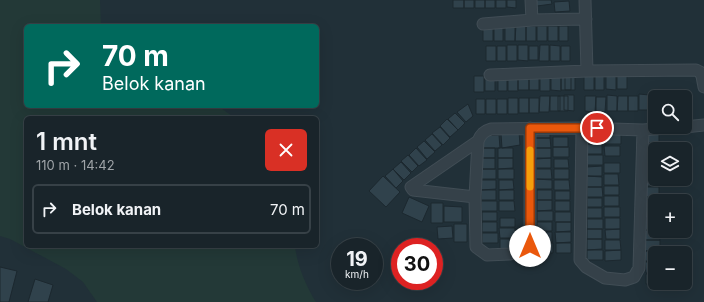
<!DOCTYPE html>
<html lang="id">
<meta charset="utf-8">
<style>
body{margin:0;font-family:Inter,sans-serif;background:#263036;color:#f1f3f6;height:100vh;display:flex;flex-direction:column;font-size:15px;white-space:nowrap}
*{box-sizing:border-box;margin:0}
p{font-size:13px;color:#9fa4a8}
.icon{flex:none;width:22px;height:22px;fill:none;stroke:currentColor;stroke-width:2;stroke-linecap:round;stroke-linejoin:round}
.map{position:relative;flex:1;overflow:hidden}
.drawer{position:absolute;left:24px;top:116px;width:295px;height:132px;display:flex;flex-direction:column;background:#19242a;border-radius:6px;box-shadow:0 4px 16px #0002,0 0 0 1px #374147}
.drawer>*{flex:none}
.hud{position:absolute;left:24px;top:24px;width:295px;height:84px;border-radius:6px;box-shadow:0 4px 16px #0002,0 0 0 1px #374147;background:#00695c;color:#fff;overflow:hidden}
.fabs{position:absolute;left:648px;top:90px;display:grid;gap:8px}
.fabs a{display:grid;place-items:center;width:44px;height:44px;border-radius:6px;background:#19242a;box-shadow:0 4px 16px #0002,0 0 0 1px #374147;font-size:20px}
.speed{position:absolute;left:331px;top:238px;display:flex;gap:8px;font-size:20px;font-weight:700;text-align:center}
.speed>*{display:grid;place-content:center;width:52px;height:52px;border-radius:50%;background:#19242a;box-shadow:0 4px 16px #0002,0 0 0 1px #374147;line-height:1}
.speed small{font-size:10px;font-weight:400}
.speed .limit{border:6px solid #d22;background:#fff;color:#111}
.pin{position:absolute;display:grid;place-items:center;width:34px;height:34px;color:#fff;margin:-17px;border:2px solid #fff;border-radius:50%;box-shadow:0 1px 4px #0007}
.me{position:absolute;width:44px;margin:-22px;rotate:0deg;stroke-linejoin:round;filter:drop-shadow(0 0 3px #0008)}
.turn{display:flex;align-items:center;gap:14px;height:84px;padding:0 12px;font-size:18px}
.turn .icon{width:52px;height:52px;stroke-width:2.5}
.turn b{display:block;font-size:28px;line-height:34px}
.round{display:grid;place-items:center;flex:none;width:42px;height:42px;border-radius:6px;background:#263036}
.overview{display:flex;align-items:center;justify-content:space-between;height:68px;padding:0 12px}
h1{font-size:24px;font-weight:600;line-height:30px}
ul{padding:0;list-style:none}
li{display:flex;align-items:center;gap:12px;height:50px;margin:0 8px 6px;padding:0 4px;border:2px solid #374147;border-radius:6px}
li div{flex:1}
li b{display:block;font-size:15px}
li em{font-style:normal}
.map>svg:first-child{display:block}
.green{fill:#233937}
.building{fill:#30424c;stroke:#1c282f}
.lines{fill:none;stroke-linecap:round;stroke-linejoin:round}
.street-casing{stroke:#414d55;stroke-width:13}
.street{stroke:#354149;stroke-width:11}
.route-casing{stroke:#983908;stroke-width:10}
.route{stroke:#ea580c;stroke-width:7}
.slow{stroke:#f59e0b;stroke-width:7}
</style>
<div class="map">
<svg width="704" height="302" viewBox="0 0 704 302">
<rect width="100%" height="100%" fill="#213038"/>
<path class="green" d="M0 0H100L101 26H26V106H218L235 118H26V246H295C297 265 306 286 316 302H97L83 282 66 269 10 239 0 236Z"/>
<path class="building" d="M453 0H464V8H453Z
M464 0H474V8H464Z
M475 0H485V8H475Z
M485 0H495V8H485Z
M496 0H506V8H496Z
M507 0H516V8L507 7Z
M536 0H551L552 4 537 6Z
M569 1 570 11 555 12 554 2Z
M505 25H515V41H505Z
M516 25 526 26V41H515Z
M483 26H493V41H483Z
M494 26H503V41H494Z
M526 26H536V41H526Z
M537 26H547V41H537Z
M548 26H558V41H548Z
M559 26H568V41H559Z
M507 45H517V61H507Z
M518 45H528V61L518 60Z
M540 45H549V61H539Z
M550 45 560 46V61H550Z
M486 46H496V61H486Z
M497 46H506V61H497Z
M529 46H538V60H529Z
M561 46H570V61H561Z
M584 74 594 75V90H584Z
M606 74H616V90L606 89Z
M617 74H627V89H617Z
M508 75H518V91H508Z
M518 75H529V90H518Z
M529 75H539V90H529Z
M540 75H550V91H540Z
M551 75H561V91L551 90Z
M561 75 571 76V90H561Z
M565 75H575V90H565Z
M595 75H604V90H595Z
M474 76H484V92H474Z
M485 76H495V91H485Z
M498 76H507V91H498Z
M639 94 649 95V110H639Z
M650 94 660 95V97H655V110H650Z
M564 95H574V111L564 110Z
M607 95 617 96V111H607Z
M540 96H550L549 112H539Z
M550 96H560V111H550Z
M558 96H568V111H558Z
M585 96H596L595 112 585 111Z
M618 96H628V111H617Z
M628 96H638V111H628Z
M596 97H606L605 112 596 111Z
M508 98H518V114H508Z
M519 98H529V113H519Z
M529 98H539V113H529Z
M476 99H485V114H476Z
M486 99H496V114H486Z
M497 99H507V114H497Z
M468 104 473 116 466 122 457 112Z
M455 113 465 123 458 130 448 119Z
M447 119 458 130 450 137 440 126Z
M440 127 450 138 443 145 432 133Z
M535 128H550V138H535Z
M659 131V143H644V132Z
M519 132 520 145 502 148 501 134Z
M432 134 442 145 435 151 425 140Z
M587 134H602V144H587Z
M605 134H621V144H605Z
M499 135 500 148H483V136Z
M553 137H568V147H553Z
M535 138H550L551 148H535Z
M424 141 435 152 427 159 417 147Z
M659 143V149H655V153H645V144Z
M587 144H602V154H587Z
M604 146H620V156H605Z
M553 147H569V157H553Z
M416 148 427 160 419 166 409 155Z
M480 148H495V158H480Z
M498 148H513V158H498Z
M535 148H551V158H535Z
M644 154H655V164H644Z
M408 155 418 166 412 172 401 161Z
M587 155H603V165H587Z
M480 158H495V169H480Z
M498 158H513V168L498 169Z
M551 158V168H536V159Z
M554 159H568L569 168H554Z
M401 162 411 173 404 180 393 169Z
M604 163H620V173H604Z
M645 164H655V174H645Z
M602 166V176H587V167Z
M393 169 403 181 396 188 385 176Z
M480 169H496V179H480Z
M498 169H514V179H498Z
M536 169H551L552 179H536Z
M554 169H569V179H554Z
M604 174H618L619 185H604Z
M644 175H655V179H659V186H644Z
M383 176 400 192 386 207 369 191Z
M587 176 602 177V187H587Z
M536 179 552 180V189H536Z
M481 180H496V189L481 190Z
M499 180H513L514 189 499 190Z
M554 180H569L570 190H554Z
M604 186H619V195H604Z
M587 187H602L603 197H587Z
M644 187H659V196L644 197Z
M481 190H496V200H481Z
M499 190H514V200H499Z
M537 190H552V200H537Z
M555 191H570V200H555Z
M604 196H619V206H604Z
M409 197 429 206 422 222 402 213Z
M644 197H659V201H655V207H644Z
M587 198H602V207H587Z
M537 200H552V210L537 211Z
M481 201H497V211H481Z
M499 201H514L515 211H499Z
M555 201H570V211H555Z
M431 203H443V223H431Z
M444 206 462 207V222H444Z
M604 207H620V217H604Z
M587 208H602V218H587Z
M644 208H655V218H644Z
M537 211H553V221H537Z
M482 212H497V221H482Z
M555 212H571V222H555Z
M500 218H515V227H500Z
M605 218H620V229H605Z
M644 218H655V230H645Z
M587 219H603V229H587Z
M482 222H497V232H482Z
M537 222H552V231H537Z
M556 222H571V231L556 232Z
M454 224H467V242H454Z
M452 226 453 238 438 239 437 227Z
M499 228H515V238H500Z
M587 229H602V239H587Z
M620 229V239H606L605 230Z
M645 230 660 231V240H645Z
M537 232H552V242H537Z
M555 232H571V242L556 243Z
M482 233H498V243H482Z
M500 239H515L516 249H500Z
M587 239H602V249L587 250Z
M605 240H620L621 250H605Z
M645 240H660V250L645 251Z
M537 243H553V253H537Z
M556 243H571V253H556Z
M587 250H603V260H587Z
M621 250V260L605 261V251Z
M645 251H661V253H655V261H645Z
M645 262H655V273H646Z
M0 267 17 271 9 302H0Z
M646 274H655V283L661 284H646Z
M35 279 53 285 48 302H28Z"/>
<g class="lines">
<defs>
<path id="street" d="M531 0 532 20
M585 0 587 71
M483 24 532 20 586 19
M490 75 587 71 696 70 700 72 702 76 704 87
M685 127 704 125
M582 128 580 260 586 267 605 278 625 280 634 277 639 268 643 130
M478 141 475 197 476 247 487 255 510 254 525 250 530 246V128
M475 197 413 190 411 187 478 141C481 134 484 131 491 129L582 128 643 130 678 127"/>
</defs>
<use href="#street" class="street-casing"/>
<use href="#street" class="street"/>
</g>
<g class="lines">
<defs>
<path id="route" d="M530 246V128H597"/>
</defs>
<use href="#route" class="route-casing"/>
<use href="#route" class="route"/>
<path class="slow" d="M530 187V150"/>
</g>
</svg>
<div class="fabs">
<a><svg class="icon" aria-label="search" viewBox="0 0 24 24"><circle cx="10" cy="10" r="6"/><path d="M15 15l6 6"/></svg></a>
<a><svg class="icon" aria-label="layers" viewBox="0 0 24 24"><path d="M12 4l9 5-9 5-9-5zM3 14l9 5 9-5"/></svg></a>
<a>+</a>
<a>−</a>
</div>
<div class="speed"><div>19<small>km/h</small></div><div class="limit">30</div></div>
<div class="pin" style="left:597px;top:128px;background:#d93025"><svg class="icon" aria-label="arrive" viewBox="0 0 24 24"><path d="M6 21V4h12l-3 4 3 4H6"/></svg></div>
<svg class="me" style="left:530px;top:246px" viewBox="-20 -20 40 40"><circle r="19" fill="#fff"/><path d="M0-13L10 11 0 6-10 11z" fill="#ea580c"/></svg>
<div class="hud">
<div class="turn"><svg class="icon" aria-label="right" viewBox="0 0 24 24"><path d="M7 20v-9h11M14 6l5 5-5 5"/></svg><div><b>70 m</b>Belok kanan</div></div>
</div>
<section class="drawer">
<div class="overview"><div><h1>1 mnt</h1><p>110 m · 14:42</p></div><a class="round" style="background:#d93025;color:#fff"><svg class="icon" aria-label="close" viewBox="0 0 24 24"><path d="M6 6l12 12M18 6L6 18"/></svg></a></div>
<ul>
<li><svg class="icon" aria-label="right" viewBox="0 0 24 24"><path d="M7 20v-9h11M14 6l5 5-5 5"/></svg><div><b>Belok kanan</b></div><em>70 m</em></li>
</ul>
</section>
</div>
